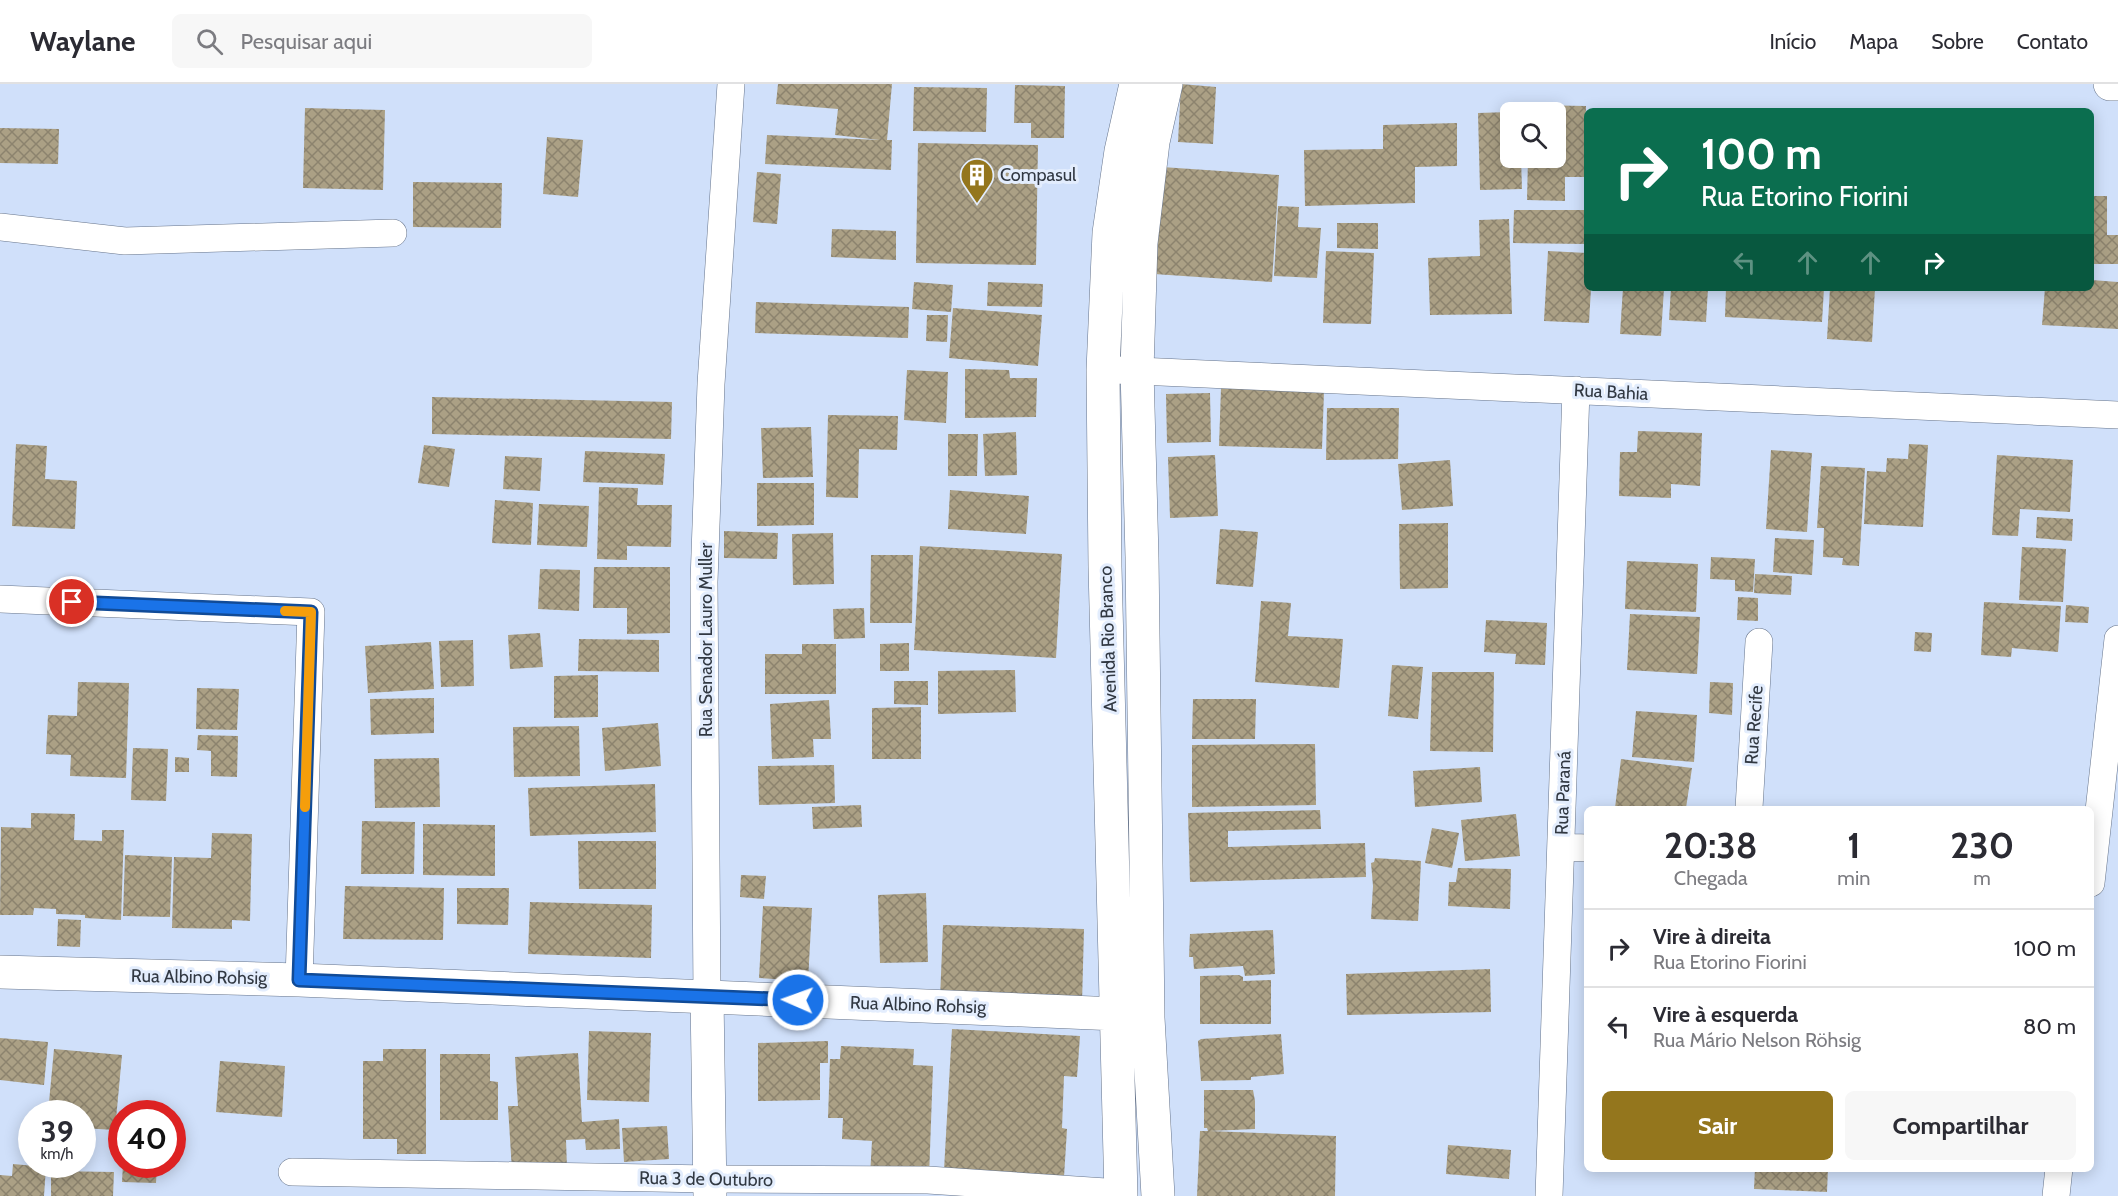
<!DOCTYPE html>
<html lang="pt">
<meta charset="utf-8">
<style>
body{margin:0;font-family:Cabin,sans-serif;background:#f7f7f7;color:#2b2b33;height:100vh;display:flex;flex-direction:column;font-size:22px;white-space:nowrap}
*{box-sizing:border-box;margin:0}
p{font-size:20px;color:#7c7c81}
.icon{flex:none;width:33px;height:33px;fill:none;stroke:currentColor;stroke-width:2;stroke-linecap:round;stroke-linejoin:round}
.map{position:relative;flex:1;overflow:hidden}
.details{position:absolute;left:1584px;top:722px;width:510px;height:366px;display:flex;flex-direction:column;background:#fff;border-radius:9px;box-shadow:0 3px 15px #0003}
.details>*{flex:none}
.hud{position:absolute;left:1584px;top:24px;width:510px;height:183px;border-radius:9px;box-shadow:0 3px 15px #0003;background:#0b6e4f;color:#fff;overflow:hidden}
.tools{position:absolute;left:1500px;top:18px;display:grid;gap:12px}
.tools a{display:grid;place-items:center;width:66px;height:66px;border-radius:9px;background:#fff;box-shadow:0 3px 15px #0003;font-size:30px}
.speed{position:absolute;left:18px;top:1016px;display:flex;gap:12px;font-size:30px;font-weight:700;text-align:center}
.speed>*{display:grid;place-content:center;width:78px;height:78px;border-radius:50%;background:#fff;box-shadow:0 3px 15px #0003;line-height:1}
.speed small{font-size:15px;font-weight:400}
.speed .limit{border:9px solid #d22;background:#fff;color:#111}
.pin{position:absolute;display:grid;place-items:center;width:51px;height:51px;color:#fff;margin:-26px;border:3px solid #fff;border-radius:50%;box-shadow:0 2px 6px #0007}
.me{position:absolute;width:66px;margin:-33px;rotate:272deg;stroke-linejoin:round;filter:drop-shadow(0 0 4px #0008)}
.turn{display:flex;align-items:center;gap:21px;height:126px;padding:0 18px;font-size:27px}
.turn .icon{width:78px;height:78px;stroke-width:2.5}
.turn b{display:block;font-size:42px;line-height:51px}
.lanes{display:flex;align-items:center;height:57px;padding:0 18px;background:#0003;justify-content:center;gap:30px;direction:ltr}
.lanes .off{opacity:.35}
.eta{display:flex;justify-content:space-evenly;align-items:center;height:102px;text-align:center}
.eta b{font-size:36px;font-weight:800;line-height:42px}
.button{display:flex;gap:12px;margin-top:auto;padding:12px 18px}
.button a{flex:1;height:69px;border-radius:9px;background:#94761d;color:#fff;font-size:24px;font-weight:800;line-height:69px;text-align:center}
.button a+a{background:#f7f7f7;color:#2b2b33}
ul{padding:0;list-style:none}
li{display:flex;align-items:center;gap:18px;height:78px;padding:0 18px;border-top:2px solid #e1e1e2}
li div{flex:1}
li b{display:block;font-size:22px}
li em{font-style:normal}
header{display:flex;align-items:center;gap:36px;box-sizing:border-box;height:84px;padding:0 30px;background:#fff;border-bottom:2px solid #e1e1e2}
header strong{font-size:28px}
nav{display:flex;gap:33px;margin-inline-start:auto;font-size:21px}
.search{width:420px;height:54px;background:#f7f7f7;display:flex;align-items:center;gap:15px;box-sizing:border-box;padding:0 21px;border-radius:9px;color:#7c7c81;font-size:22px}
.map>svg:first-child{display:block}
.building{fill:url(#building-cross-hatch)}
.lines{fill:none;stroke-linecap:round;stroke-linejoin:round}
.street-casing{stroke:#66748b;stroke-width:28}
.secondary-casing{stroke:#66748b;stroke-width:34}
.street{stroke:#fff;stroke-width:27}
.secondary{stroke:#fff;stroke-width:33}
.route-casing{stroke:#114b97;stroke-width:15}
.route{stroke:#1a73e8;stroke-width:10}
.slow{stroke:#f59e0b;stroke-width:10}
.labels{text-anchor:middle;stroke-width:6;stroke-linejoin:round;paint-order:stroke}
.poi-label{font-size:18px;fill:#313842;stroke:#e3edfd;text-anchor:start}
.street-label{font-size:18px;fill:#313842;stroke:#e3edfd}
</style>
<header>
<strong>Waylane</strong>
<div class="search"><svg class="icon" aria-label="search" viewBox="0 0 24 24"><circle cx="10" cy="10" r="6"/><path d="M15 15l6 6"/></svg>Pesquisar aqui</div>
<nav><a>Início</a><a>Mapa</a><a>Sobre</a><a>Contato</a></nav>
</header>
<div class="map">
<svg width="2118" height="1112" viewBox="0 0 2118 1112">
<defs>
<pattern id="building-cross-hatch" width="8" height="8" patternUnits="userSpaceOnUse" patternTransform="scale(1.5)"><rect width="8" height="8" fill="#aba085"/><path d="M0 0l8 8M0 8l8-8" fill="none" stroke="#8c836e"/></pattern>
</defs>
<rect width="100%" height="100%" fill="#d0e0fa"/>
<path class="building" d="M778 0H892L887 56H892L891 86 765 80 767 51 880 56 835 51 838 25 776 20Z
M1181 0 1216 3 1213 60 1178 58Z
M1015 1 1065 2 1064 54H1031V39H1014Z
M914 3 987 4 986 48 913 47Z
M1530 21 1586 22 1584 93H1565V117L1527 116 1528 74H1556V28H1530Z
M305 24 385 26 383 106 303 104Z
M1510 28V74H1521L1522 105 1480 106 1478 29Z
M1457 39V82L1415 83V119L1305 122 1304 66 1383 65V41Z
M0 44 59 45 58 80 0 79Z
M547 53 583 56 578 113 543 110Z
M918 59 1038 61 1036 181 916 179Z
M1162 83 1279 91 1272 198 1154 190Z
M757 88 781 90 777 140 753 138Z
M413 98 502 99 501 144 413 143Z
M2091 112H2107V151H2118V180H2091Z
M1278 122 1299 123 1298 143 1321 144 1317 194 1274 192Z
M1514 126H1587V160L1513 159Z
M1509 135 1512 230 1430 231 1428 174 1480 172 1479 136Z
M1337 139H1378V165L1337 164Z
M832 145 896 147V176L831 173Z
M1326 167 1374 169 1371 240 1323 239Z
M1548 167 1587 169V204H1591L1589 239 1544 237Z
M2091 196 2118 198V245L2042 241 2045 204H2091Z
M914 198 953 201 951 228 912 225Z
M988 198 1043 200 1042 223 987 222Z
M1623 204H1664L1661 252 1620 250Z
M1671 204H1708L1706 238 1669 236Z
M1726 204H1824L1822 238 1725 233Z
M1830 204H1875L1872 258 1827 255Z
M756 218 909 223 908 254 755 249Z
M953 224 1042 231 1038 282 949 274Z
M927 231H948L947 258 926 257Z
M965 285 1009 286 1010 294H1037L1036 333 965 334Z
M907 286 948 288 946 339 904 336Z
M1221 304 1324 307 1322 365 1219 362Z
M1210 309 1211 358 1167 359 1166 310Z
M432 313 672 318 671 355 432 350Z
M1327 324H1399L1398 375 1326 376Z
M828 331 898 332 897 366 859 365 858 414 826 413Z
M811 343 813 393 763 394 761 344Z
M1638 347 1702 349 1700 402 1671 400V414L1619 412 1620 368H1637Z
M1016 348 1017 391 985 392 983 350Z
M948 350H978L977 392H948Z
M16 360 47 362 45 395 77 397 75 445 12 442Z
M1909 360 1928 361 1923 443 1864 440 1867 387 1886 388 1887 374 1908 375Z
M424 361 455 365 449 403 418 399Z
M1771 366 1812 369 1807 448 1766 445Z
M585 367 665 370 663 401 583 398Z
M1215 371 1218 432 1170 434 1168 373Z
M1997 371 2073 376 2070 428 2020 425 2018 452 1992 451Z
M505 372 542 374 540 407 503 405Z
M1450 376 1453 422 1402 426 1398 380Z
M1821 382 1865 384 1859 482 1842 481 1843 474 1823 473 1824 444H1817Z
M757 399H814V441L757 442Z
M599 403 638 404 637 421H672L671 463 627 462V476L597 475Z
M950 406 1029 412 1026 450 948 445Z
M495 416 533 419 531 461 492 459Z
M539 420 589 422 587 463 537 461Z
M2037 433 2073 435 2072 457 2036 454Z
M1448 439V504L1400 505 1399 440Z
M1220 445 1258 448 1253 503 1216 500Z
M724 447 778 449 777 475 724 474Z
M833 449 834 500 793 501 792 450Z
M1775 454 1814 456 1812 491 1773 488Z
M920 462 1062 470 1056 574 914 566Z
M2022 463 2066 465 2063 518 2019 516Z
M871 471H913L912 539H870Z
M1711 473 1755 475 1753 508 1735 507V496L1710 495Z
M1627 477 1698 480 1696 528 1625 525Z
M594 483H670V549L627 550V524H593Z
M540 485 580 486 579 527 538 525Z
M1755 490 1792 492 1791 511 1754 509Z
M1738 513 1758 514V537L1737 536Z
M1261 517 1291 519 1288 552 1343 555 1339 604 1255 598Z
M1984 518 2061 522 2058 568 2012 564 2011 573 1981 571Z
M2066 521 2089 523 2088 539 2065 538Z
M864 524 865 554 834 555 833 525Z
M1630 530 1700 533 1697 590 1627 586Z
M1486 536 1547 539 1545 581 1515 580 1516 570 1484 568Z
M1915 548 1932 549 1931 568 1914 567Z
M540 549 543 583 510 585 508 551Z
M579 555 659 556V588L578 587Z
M473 556 474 602 441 603 439 557Z
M431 558 434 605 368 609 365 562Z
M909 559V587H880V560Z
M802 560H836V610H765V570H802Z
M1392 581 1423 583 1418 635 1388 632Z
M1015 586 1016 628 938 630V587Z
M1432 588H1494L1493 668 1430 667Z
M598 591V633L554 634V592Z
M894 597H928V621L894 620Z
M78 598 129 599 126 694 70 692 71 671 46 670 48 631 77 632Z
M1710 598 1733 599 1732 631 1709 629Z
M197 604 239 605 237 646 196 645Z
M434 614V649L371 651 370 615Z
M1193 615H1256L1255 655H1192Z
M829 616 831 655H813L814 673 772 675 770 620Z
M921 623V675H872V624Z
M1636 627 1697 631 1694 678 1632 673Z
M658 639 661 682 605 687 602 644Z
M579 642 580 692 514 693 513 643Z
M198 651 238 652 237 693 211 692V667L197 666Z
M1315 660 1316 721 1192 723V661Z
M133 664 168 665 166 717 131 716Z
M175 673 189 674V688H175Z
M439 674 440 723 375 724 374 675Z
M1621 675 1692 684 1686 724H1615Z
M834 681 835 719 759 721 758 682Z
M1480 683 1482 718 1415 723 1413 687Z
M655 700 656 748 530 752 528 704Z
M861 721 862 743 813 745 812 723Z
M1320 726 1321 745 1228 747V763L1365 759 1366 793 1190 798 1188 729Z
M31 729 75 730 74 756 102 757V746H124L121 836 85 834V831L56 830V825L34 824 33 831H0L1 743 31 744Z
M1516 730 1520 772 1465 777 1461 736Z
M362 737 415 738 414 790H361Z
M423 740 495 741V792L423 791Z
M1432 744 1459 749 1452 784 1425 779Z
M212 749 252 750 250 837 232 836V845L172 844 174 773 211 774Z
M578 757H656V805H579Z
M125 771 172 773 170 833 123 832Z
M1375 774 1421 777 1418 837 1371 835 1373 802 1371 779 1374 778Z
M1458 784 1511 785 1510 825 1448 822 1449 798H1456Z
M741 791 766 792 764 815 740 813Z
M345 802 444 804 443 856 343 855Z
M457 804H509L508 841 457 840Z
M926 809 928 878 880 879 878 811Z
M530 818 652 821 651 874 528 870Z
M763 822 812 824 808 897 759 894Z
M58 835 81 836 80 863 57 862Z
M943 841 1084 845 1082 919 940 915Z
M1273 846 1275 890 1245 892 1243 882 1194 885 1193 873H1189L1190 850Z
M1490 885 1491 928 1347 931 1346 890Z
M1239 891 1243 893V897L1271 896V940H1200V892Z
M952 945 1080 952 1077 993 1064 992 1062 1044 1067 1045 1064 1093 944 1086Z
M589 947 651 949 649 1018 587 1016Z
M1281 950 1284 990 1251 993V996L1201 997 1198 957 1201 955Z
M0 954 48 958 44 1001 0 996Z
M828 957V979H820V1016L758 1017V959Z
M841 962 914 965 913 981 933 982 929 1094 870 1092 872 1057 842 1055 843 1034H828L830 975H840Z
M54 965 122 971 115 1046 82 1044V1029H48Z
M383 965H426V1070H397V1055H363V977H383Z
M578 969 582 1038 619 1035 620 1065 586 1066 585 1055 566 1056 567 1084 512 1087 508 1022H518L515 973Z
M440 970H490V997L498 998V1036H440Z
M220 977 285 982 282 1033 216 1028Z
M1204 1006H1253L1255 1017V1045L1210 1047 1336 1052 1335 1112H1197L1200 1047H1208L1207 1044H1204Z
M667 1042 669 1075 624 1078 622 1044Z
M1448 1061 1511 1066 1509 1095 1446 1090Z
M13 1080 46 1083 44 1112H0V1091L12 1092Z
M123 1080H157L156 1099 122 1098Z
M1755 1084H1828L1827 1108 1754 1105Z
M51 1087 114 1088 113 1112H51Z"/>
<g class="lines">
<defs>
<path id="street" d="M0 143 125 157 393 149
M1116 286 2118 331
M0 515 311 528 299 896
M1749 724 1759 558
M1561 763 1587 764
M2091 799 2118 555
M707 912 704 498 711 300 731 0
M292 1088 710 1095 928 1096 1121 1109
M1549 1112 1576 306
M2056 1112 2059 1084"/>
<path id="secondary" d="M2110 0H2118
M0 888 299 896 1117 930
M707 912 710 1112
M1121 1112 1105 483 1103 286 1109 149 1121 67 1136 0
M1158 1112 1148 934 1142 473 1137 286 1141 159 1153 58 1166 0"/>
</defs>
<use href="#street" class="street-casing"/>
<use href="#secondary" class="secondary-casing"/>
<use href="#street" class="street"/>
<use href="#secondary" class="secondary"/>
</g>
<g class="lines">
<defs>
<path id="route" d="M72 518 311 528 299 896 798 916"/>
</defs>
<use href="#route" class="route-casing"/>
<use href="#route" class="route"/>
<path class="slow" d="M285 527 311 528 305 723"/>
</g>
<defs>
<symbol id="building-pin" viewBox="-11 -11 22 30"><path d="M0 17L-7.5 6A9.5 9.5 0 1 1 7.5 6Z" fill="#94761d" stroke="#e3edfd"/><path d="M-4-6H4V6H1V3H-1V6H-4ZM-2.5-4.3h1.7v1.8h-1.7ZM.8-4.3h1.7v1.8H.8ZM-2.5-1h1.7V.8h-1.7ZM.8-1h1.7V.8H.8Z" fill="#fff"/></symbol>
</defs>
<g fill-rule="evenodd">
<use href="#building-pin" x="958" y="72" width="38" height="52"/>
</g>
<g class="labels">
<g class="poi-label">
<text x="1000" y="97">Compasul</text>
</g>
<g class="street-label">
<text transform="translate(1611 308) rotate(3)" y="6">Rua Bahia</text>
<text transform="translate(1108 555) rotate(-92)" y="6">Avenida Rio Branco</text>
<text transform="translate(706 556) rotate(-90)" y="6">Rua Senador Lauro Muller</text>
<text transform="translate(1754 641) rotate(-86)" y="6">Rua Recife</text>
<text transform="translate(1563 709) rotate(-88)" y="6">Rua Paraná</text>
<text transform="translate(199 893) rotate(1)" y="6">Rua Albino Rohsig</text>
<text transform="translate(918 921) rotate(2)" y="6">Rua Albino Rohsig</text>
<text transform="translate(706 1095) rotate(1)" y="6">Rua 3 de Outubro</text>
</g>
</g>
</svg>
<div class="tools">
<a><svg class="icon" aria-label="search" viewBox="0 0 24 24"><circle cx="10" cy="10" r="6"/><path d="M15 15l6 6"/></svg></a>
</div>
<div class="speed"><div>39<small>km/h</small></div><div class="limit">40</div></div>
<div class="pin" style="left:72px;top:518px;background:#d93025"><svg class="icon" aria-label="arrive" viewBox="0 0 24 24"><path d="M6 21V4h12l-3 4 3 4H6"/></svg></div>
<svg class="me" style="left:798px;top:916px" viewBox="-20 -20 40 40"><circle r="17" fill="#1a73e8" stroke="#fff" stroke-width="3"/><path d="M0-11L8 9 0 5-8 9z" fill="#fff"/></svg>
<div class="hud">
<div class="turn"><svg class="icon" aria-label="right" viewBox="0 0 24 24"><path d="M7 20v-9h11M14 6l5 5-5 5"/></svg><div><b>100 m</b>Rua Etorino Fiorini</div></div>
<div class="lanes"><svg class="icon off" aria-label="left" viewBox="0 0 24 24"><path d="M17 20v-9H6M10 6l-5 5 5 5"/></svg><svg class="icon off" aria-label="ahead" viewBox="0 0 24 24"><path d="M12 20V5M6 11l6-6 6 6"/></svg><svg class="icon off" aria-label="ahead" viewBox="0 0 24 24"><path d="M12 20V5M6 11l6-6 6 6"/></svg><svg class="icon" aria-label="right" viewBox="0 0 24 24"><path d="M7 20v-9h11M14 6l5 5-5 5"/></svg></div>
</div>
<section class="details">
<div class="eta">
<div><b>20:38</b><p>Chegada</p></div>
<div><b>1</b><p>min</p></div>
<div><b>230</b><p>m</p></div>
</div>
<ul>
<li><svg class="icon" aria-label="right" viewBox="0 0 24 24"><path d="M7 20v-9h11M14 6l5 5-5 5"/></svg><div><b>Vire à direita</b><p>Rua Etorino Fiorini</p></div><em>100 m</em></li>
<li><svg class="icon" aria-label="left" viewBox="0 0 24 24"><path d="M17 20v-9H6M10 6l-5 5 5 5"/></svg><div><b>Vire à esquerda</b><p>Rua Mário Nelson Röhsig</p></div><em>80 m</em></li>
</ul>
<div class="button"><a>Sair</a><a>Compartilhar</a></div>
</section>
</div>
